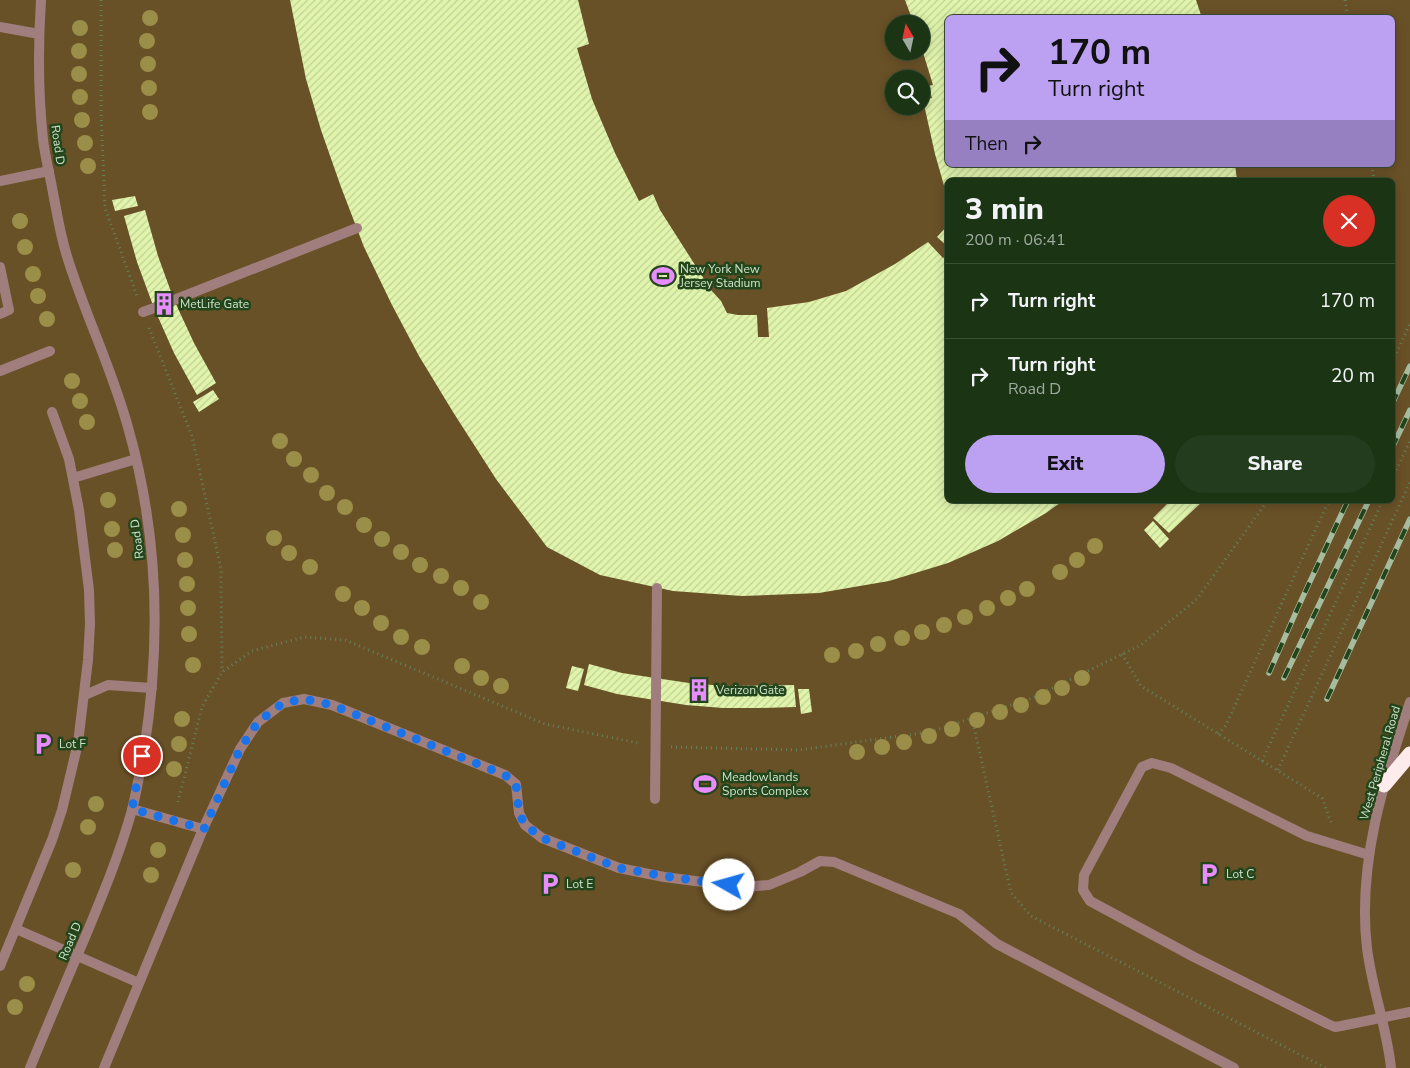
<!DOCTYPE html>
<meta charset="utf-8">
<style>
body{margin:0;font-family:"Nunito Sans",sans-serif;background:#233c1d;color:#f1f3f6;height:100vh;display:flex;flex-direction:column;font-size:19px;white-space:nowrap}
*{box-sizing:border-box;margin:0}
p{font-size:16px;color:#9faaa0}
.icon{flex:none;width:28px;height:28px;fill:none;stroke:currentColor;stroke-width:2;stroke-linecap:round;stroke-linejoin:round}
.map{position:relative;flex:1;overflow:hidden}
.details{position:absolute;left:945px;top:178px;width:450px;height:325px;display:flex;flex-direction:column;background:#1a3414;border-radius:8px;box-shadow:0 2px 12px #0003,0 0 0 1px #384f34}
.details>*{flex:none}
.top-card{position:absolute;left:945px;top:15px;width:450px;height:152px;border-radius:8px;box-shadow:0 2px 12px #0003,0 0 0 1px #384f34;background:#bca0f2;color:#111;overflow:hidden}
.needle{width:32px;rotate:351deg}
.tools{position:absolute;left:885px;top:15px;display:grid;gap:10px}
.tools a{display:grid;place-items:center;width:45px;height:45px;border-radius:50%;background:#1a3414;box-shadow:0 2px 12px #0003,0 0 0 1px #384f34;font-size:25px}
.pin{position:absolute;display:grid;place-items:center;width:42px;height:42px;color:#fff;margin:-21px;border:2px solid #fff;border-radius:50%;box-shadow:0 1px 5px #0007}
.me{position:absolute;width:55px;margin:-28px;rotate:277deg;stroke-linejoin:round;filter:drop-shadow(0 0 4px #0008)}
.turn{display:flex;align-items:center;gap:18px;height:105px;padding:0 20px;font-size:22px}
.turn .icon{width:65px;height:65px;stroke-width:2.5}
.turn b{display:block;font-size:35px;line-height:42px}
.then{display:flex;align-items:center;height:48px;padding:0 20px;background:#0003;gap:10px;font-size:19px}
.round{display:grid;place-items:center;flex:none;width:52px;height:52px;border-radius:26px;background:#233c1d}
.head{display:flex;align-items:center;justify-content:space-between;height:85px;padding:0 20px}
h1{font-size:30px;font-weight:800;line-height:38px}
.action{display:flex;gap:10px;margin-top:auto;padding:10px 20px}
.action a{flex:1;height:58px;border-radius:30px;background:#bca0f2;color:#111;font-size:20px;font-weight:800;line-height:58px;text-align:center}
.action a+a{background:#233c1d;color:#f1f3f6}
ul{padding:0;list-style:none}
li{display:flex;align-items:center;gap:15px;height:75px;padding:0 20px;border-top:1px solid #384f34}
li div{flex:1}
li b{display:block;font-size:19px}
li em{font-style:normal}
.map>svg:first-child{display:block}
.green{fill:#695127;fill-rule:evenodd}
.building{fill:url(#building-hatch)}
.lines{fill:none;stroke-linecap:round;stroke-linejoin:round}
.pedestrian-tunnel{stroke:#3d5d35;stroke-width:10;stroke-dasharray:10 5;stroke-linecap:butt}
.path{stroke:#65825f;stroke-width:3;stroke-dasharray:1 4;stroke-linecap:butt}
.service{stroke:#a07e7d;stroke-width:10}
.pedestrian{stroke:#a07e7d;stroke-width:10}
.minor{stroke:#a07e7d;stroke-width:10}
.tertiary{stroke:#a07e7d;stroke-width:10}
.motorway{stroke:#fdeceb;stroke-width:15}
.rail-casing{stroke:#a5bc9f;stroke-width:5.5}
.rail{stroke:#23451b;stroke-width:4;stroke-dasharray:11;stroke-linecap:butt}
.tree{fill:#9b8e48}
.route{stroke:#1a73e8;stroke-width:9;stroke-dasharray:0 16.2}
.labels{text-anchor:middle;stroke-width:5;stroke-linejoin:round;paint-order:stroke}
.street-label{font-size:12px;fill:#cee2c9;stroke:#23451b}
.poi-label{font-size:12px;fill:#cee2c9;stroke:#23451b;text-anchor:start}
</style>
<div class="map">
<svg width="1410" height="1068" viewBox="0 0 1410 1068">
<defs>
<pattern id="building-hatch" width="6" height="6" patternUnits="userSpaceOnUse" patternTransform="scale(1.25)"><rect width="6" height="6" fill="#e1f4ac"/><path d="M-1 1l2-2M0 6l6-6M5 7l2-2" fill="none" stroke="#c0d196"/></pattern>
</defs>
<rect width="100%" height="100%" fill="#23451b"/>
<path class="green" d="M0 0H1410V1068H0ZM948 18H1392V165H948ZM894 24H921V51H894ZM894 79H921V106H894ZM948 180H1392V500H948Z"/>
<path class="building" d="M290 0H578L589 44 577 48 592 99 615 153 639 201 653 194 660 210 711 290 721 301 727 313 738 315H757L758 337H769L767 308 809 302 846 291 895 264 928 242 943 258 948 255V500H1064L1046 513 998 541 948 563 889 581 819 593 742 596 673 591 600 575 547 547 496 479 453 412 419 356 392 305 364 247 341 187 321 130 306 79Z
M905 0H1196L1202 18H948V165H1235L1237 180H948L947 196 935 154 923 100 932 98 928 86 933 85 921 46V24H914Z
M135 196 138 206 115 211 112 200Z
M145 210 158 256 174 300 194 343 216 383 197 395 174 353 154 308 137 262 124 216Z
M948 225V247L937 237Z
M213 390 219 399 199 412 193 402Z
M1171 500H1204L1169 533 1153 518Z
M1153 521 1169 539 1160 548 1144 530Z
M589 664 622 673 689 683 725 686 794 685 796 707 759 708H723L686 705 617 694 584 685Z
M572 666 584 669 578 691 566 688Z
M798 689H809L812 712 801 714Z"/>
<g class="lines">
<path class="pedestrian-tunnel" d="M154 308 174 300"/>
<path class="path" d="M101 0V113L105 208 137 296
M1345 0 1348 18
M1372 165 1374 180
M149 328 192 436 221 569 222 672
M1392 362 1410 324
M1392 479 1410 441
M1122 654 1141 686 1322 798 1332 825
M972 718 1011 893 1031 916 1326 1068
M1218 734 1226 725 1329 500
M671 747 799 750 930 732 1032 698 1141 645 1197 599 1268 500
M1262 761 1383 500
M1278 770 1410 482
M178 802 202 707 222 672 252 651 304 637 345 640 545 724 638 743"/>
<path class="service" d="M0 27 39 34
M0 181 49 171
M0 267 9 310 0 314
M73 478 136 459
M85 695 108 685 152 688
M132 809 203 829
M1369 855 1307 836 1171 768 1152 763 1142 767 1084 875 1083 890 1090 901 1194 957 1328 1024 1335 1027 1341 1026 1410 1012
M16 929 139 983
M0 966 52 840 62 810 78 743 88 660 90 624 89 590 79 510 69 459 52 412
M104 1068 203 829 240 749 258 722 283 703 304 699 332 705 505 775 516 784 519 813 525 825 542 838 619 868 664 877 742 887 769 885 800 872 820 861 834 862 959 914 997 944 1234 1068"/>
<path class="pedestrian" d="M174 300 357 228
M143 312 154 308
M0 371 50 351
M655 799 657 588"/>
<path class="minor" d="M30 1068C48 1024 67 979 86 935 103 894 120 853 132 810 137 790 140 770 144 750 161 644 158 534 129 431 113 370 84 313 66 253 60 233 57 213 53 193 50 175 45 157 43 139 38 92 38 46 41 0"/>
<path class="tertiary" d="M1391 1068C1387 1028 1372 989 1367 948 1357 864 1384 780 1410 702"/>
<path class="motorway" d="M1384 785 1410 754"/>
<defs>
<path id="rail" d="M1392 404 1410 366
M1392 448 1410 410
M1269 673 1300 603 1348 500
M1284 678 1369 500
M1327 699 1410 519"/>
</defs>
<use href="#rail" class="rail-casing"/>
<use href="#rail" class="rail"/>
</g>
<g class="tree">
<circle cx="150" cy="18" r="8"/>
<circle cx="80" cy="28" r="8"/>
<circle cx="147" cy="41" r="8"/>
<circle cx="79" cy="51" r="8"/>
<circle cx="148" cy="64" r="8"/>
<circle cx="79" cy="74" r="8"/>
<circle cx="149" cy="88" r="8"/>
<circle cx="80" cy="97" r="8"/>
<circle cx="150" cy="112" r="8"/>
<circle cx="82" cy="120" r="8"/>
<circle cx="85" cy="143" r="8"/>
<circle cx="88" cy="166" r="8"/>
<circle cx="20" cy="221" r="8"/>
<circle cx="25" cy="247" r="8"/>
<circle cx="33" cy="274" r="8"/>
<circle cx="38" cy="296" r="8"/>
<circle cx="47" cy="319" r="8"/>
<circle cx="72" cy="381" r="8"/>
<circle cx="80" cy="401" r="8"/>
<circle cx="87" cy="422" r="8"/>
<circle cx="280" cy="441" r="8"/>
<circle cx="294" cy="459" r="8"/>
<circle cx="311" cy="475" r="8"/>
<circle cx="327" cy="493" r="8"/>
<circle cx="108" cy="500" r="8"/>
<circle cx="345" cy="507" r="8"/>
<circle cx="179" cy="509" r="8"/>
<circle cx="364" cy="525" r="8"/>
<circle cx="112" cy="529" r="8"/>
<circle cx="183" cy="535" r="8"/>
<circle cx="274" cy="538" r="8"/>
<circle cx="382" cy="539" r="8"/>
<circle cx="1095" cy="546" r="8"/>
<circle cx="115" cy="550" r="8"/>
<circle cx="401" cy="552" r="8"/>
<circle cx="289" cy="553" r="8"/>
<circle cx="185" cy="560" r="8"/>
<circle cx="1077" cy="560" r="8"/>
<circle cx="420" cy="565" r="8"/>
<circle cx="310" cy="567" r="8"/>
<circle cx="1060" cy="572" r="8"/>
<circle cx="441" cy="576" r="8"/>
<circle cx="187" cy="584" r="8"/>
<circle cx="461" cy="588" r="8"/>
<circle cx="1027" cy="589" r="8"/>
<circle cx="343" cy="594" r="8"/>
<circle cx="1008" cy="598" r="8"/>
<circle cx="481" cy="602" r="8"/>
<circle cx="188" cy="608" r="8"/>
<circle cx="362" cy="608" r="8"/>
<circle cx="987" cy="608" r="8"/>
<circle cx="965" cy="617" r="8"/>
<circle cx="381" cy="623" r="8"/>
<circle cx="944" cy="625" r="8"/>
<circle cx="922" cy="632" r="8"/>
<circle cx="189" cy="634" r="8"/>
<circle cx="401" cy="637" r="8"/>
<circle cx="902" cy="638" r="8"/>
<circle cx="878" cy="644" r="8"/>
<circle cx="422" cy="647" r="8"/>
<circle cx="856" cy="651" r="8"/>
<circle cx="832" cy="655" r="8"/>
<circle cx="193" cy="665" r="8"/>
<circle cx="462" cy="666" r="8"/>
<circle cx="481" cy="678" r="8"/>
<circle cx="1082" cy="678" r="8"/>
<circle cx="501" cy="686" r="8"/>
<circle cx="1062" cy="688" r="8"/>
<circle cx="1043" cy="697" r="8"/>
<circle cx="1021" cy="705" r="8"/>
<circle cx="1000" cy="712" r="8"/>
<circle cx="182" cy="719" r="8"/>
<circle cx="977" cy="720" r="8"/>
<circle cx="952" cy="729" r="8"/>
<circle cx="929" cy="736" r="8"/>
<circle cx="904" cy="742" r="8"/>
<circle cx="179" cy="744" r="8"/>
<circle cx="882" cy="747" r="8"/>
<circle cx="857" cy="752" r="8"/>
<circle cx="174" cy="769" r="8"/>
<circle cx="96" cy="804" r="8"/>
<circle cx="88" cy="827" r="8"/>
<circle cx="158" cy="850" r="8"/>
<circle cx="73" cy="870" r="8"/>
<circle cx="151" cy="875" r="8"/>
<circle cx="27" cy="984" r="8"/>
<circle cx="15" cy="1007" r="8"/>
</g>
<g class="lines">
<path class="route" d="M142 756 132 809 204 829 240 749 258 722 283 703 304 699 332 705 505 775 516 784 519 813 525 825 542 838 619 868 664 876 729 885"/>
</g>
<defs>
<symbol id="stadium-bare" viewBox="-9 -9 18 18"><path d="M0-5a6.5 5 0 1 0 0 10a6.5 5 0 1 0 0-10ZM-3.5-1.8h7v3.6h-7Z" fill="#e98dfe" stroke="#23451b" stroke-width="2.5" paint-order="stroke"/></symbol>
<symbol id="building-bare" viewBox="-9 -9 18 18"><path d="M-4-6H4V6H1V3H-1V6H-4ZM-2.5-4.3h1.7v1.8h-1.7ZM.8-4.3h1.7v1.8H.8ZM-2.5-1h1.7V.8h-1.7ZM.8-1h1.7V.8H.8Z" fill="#e98dfe" stroke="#23451b" stroke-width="2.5" paint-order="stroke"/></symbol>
<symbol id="parking-bare" viewBox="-9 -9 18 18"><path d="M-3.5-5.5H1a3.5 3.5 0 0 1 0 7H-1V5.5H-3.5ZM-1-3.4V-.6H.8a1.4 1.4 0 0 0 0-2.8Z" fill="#e98dfe" stroke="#23451b" stroke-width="2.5" paint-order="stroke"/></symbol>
</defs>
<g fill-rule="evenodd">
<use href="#stadium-bare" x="647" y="260" width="32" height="32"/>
<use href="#building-bare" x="148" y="288" width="32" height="32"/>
<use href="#building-bare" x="683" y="674" width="32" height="32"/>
<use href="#parking-bare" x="27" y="728" width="32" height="32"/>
<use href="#stadium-bare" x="689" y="768" width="32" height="32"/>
<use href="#parking-bare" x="1193" y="858" width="32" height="32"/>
<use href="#parking-bare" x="534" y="868" width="32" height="32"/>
</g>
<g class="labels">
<g class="street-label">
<text transform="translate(58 145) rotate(82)" y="4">Road D</text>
<text transform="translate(137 539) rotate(-97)" y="4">Road D</text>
<text transform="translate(1380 763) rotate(-74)" y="4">West Peripheral Road</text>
<text transform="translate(70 941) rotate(-67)" y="4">Road D</text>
</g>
<g class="poi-label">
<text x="680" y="273">New York New<tspan x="680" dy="14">Jersey Stadium</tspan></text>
<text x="180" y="308">MetLife Gate</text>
<text x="716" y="694">Verizon Gate</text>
<text x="59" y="748">Lot F</text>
<text x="722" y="781">Meadowlands<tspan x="722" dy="14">Sports Complex</tspan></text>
<text x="1226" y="878">Lot C</text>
<text x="566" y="888">Lot E</text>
</g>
</g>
</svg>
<div class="tools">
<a><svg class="needle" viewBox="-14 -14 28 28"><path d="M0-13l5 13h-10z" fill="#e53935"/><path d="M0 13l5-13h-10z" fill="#9faaa0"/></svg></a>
<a><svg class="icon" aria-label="search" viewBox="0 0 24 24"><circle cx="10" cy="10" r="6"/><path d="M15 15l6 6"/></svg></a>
</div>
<div class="pin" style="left:142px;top:756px;background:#d93025"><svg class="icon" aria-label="arrive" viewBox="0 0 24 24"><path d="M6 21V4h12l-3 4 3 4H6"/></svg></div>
<svg class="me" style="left:729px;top:885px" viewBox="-20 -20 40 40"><circle r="19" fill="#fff"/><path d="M0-13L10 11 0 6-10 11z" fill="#1a73e8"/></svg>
<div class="top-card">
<div class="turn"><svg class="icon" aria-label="right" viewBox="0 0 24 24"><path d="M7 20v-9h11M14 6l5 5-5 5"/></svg><div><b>170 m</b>Turn right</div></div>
<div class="then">Then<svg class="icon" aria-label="right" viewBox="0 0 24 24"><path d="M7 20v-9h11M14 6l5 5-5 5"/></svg></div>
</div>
<section class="details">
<div class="head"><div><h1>3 min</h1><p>200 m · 06:41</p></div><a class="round" style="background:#d93025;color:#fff"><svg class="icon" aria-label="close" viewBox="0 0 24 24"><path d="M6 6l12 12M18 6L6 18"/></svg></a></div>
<ul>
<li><svg class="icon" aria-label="right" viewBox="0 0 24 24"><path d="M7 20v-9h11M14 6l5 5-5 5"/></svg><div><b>Turn right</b></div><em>170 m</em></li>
<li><svg class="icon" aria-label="right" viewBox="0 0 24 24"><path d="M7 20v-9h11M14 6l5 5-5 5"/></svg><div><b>Turn right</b><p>Road D</p></div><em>20 m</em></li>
</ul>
<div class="action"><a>Exit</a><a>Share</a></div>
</section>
</div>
